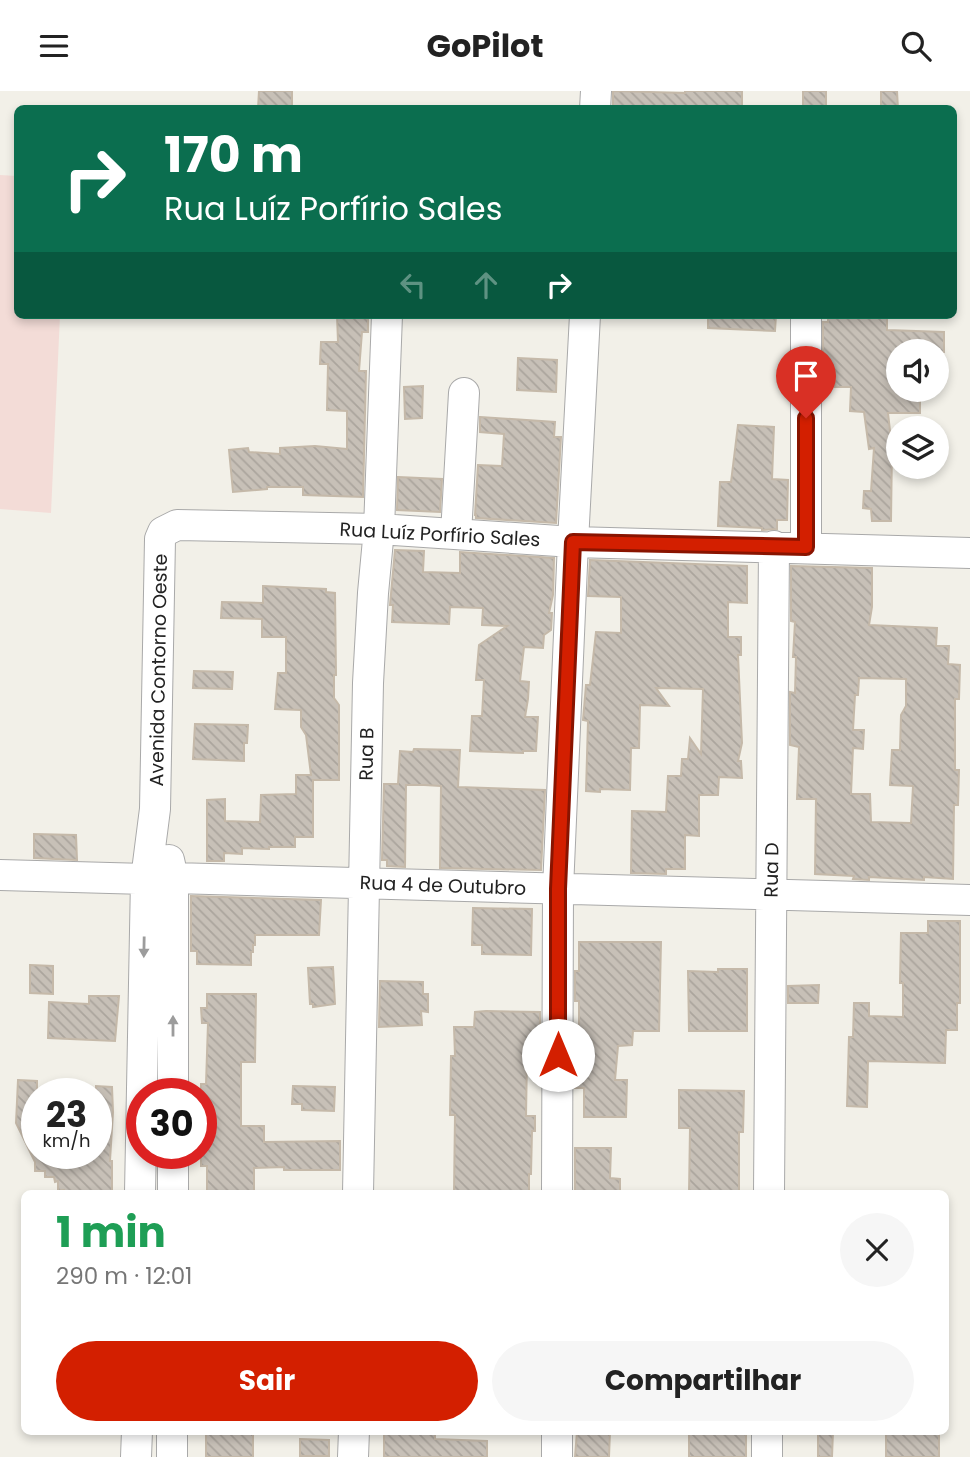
<!DOCTYPE html>
<html lang="pt">
<meta charset="utf-8">
<style>
body{margin:0;font-family:Poppins,sans-serif;background:#f6f6f6;color:#222;height:100vh;display:flex;flex-direction:column;font-size:26px;white-space:nowrap}
*{box-sizing:border-box;margin:0}
p{font-size:23px;color:#767676}
.icon{flex:none;width:38px;height:38px;fill:none;stroke:currentColor;stroke-width:2;stroke-linecap:round;stroke-linejoin:round}
.map{position:relative;flex:1;overflow:hidden}
.drawer{position:absolute;left:21px;top:1099px;width:928px;height:245px;display:flex;flex-direction:column;background:#fff;border-radius:10px;box-shadow:0 4px 10px #0003}
.drawer>*{flex:none}
.top-card{position:absolute;left:14px;top:14px;width:943px;height:214px;border-radius:10px;box-shadow:0 4px 10px #0003;background:#0b6e4f;color:#fff;overflow:hidden}
.buttons{position:absolute;left:886px;top:248px;display:grid;gap:14px}
.buttons a{display:grid;place-items:center;width:63px;height:63px;border-radius:50%;background:#fff;box-shadow:0 4px 10px #0003;font-size:35px}
.speed{position:absolute;left:21px;top:987px;display:flex;gap:14px;font-size:35px;font-weight:700;text-align:center}
.speed>*{display:grid;place-content:center;width:91px;height:91px;border-radius:50%;background:#fff;box-shadow:0 4px 10px #0003;line-height:1}
.speed small{font-size:18px;font-weight:400}
.speed .limit{border:10px solid #d22;background:#fff;color:#111}
.pin{position:absolute;display:grid;place-items:center;width:60px;height:60px;color:#fff;margin:-72px -30px;border-radius:50% 50% 50% 0;rotate:-45deg;box-shadow:0 0 7px #0007}
.pin .icon{rotate:45deg}
.me{position:absolute;width:77px;margin:-38px;rotate:0deg;stroke-linejoin:round;filter:drop-shadow(0 0 5px #0008)}
.turn{display:flex;align-items:center;gap:24px;height:147px;padding:0 35px;font-size:32px}
.turn .icon{width:91px;height:91px;stroke-width:2.5}
.turn b{display:block;font-size:49px;line-height:60px}
.lanes{display:flex;align-items:center;height:66px;padding:0 35px;background:#0003;justify-content:center;gap:35px;direction:ltr}
.lanes .off{opacity:.35}
.round{display:grid;place-items:center;flex:none;width:74px;height:74px;border-radius:37px;background:#f6f6f6}
.summary{display:flex;align-items:center;justify-content:space-between;height:119px;padding:0 35px}
h1{font-size:42px;font-weight:700;line-height:52px;color:#1e9e55}
.cta{display:flex;gap:14px;margin-top:auto;padding:14px 35px}
.cta a{flex:1;height:80px;border-radius:42px;background:#d31f00;color:#fff;font-size:28px;font-weight:700;line-height:80px;text-align:center}
.cta a+a{background:#f6f6f6;color:#222}
header{display:flex;justify-content:space-between;align-items:center;height:91px;padding:0 35px;background:#fff;font-size:32px;font-weight:700}
.map>svg:first-child{display:block}
.commercial{fill:#f3dcd7}
.building{fill:url(#building-back-hatch);stroke:#c5b9a9;stroke-width:2;fill-rule:evenodd}
.lines{fill:none;stroke-linecap:round;stroke-linejoin:round}
.minor-casing{stroke:#a9a9a9;stroke-width:32}
.minor{stroke:#fff;stroke-width:30}
.oneway{fill:#9c9c9c}
.route-casing{stroke:#891400;stroke-width:18}
.route{stroke:#d31f00;stroke-width:12}
.labels{text-anchor:middle;stroke-width:5;stroke-linejoin:round;paint-order:stroke}
.street-label{font-size:19px;fill:#222;stroke:#fff}
</style>
<header><svg class="icon" aria-label="menu" viewBox="0 0 24 24"><path d="M4 6h16M4 12h16M4 18h16"/></svg>GoPilot<svg class="icon" aria-label="search" viewBox="0 0 24 24"><circle cx="10" cy="10" r="6"/><path d="M15 15l6 6"/></svg></header>
<div class="map">
<svg width="970" height="1366" viewBox="0 0 970 1366">
<defs>
<pattern id="building-back-hatch" width="6" height="6" patternUnits="userSpaceOnUse" patternTransform="scale(1.75)"><rect width="6" height="6" fill="#c7c0b7"/><path d="M-1 5l2 2M0 0l6 6M5-1l2 2" fill="none" stroke="#aba59d"/></pattern>
</defs>
<rect width="100%" height="100%" fill="#f2f0e8"/>
<path class="commercial" d="M0 84 17 85 18 224H60L51 422 0 418Z"/>
<path class="building" d="M259 0H292V18H258Z
M613 0 685 2V0H742V18H613Z
M803 0H826V18H803Z
M881 0H897L898 18H881Z
M337 224H368V241H362L359 280H366L363 406 303 404V396H267V398L233 401 229 359 248 357 249 361 280 363V357L315 355 347 358V320L327 319 328 273H320L321 251H338Z
M708 224H776L775 240 708 237Z
M828 224H887V239L944 241V261H898V299H911L910 305H920V322H888L892 357 891 430H872L871 418 863 417 864 400H871L874 357 869 358 864 321 850 320 851 296H835V280L823 279V231H828Z
M518 267 557 269 556 301 517 299Z
M423 295 422 327 405 328 404 296Z
M480 326 555 331 554 346H561L556 432 476 427V424H475L478 374 502 375 504 343 480 341Z
M738 334 774 336 772 388 788 389 787 429H777V438L762 439V437L718 435 720 391H731Z
M398 386 442 388 440 421 397 419Z
M395 459 424 460 423 481 460 482V461L554 467 553 504 549 522H552L551 539 544 544 543 557 524 556 520 590 529 591 528 608 525 626H538L536 660H523V662L470 660 472 625H482L484 589H476L479 554 507 535 482 534 483 517 450 516 449 533 392 531 393 514H390Z
M590 469 747 475V512L728 511V546H741V564H738L742 652 738 670H741L742 687 719 686 718 704H699V745L685 744V778H666V783L631 782 632 720 666 721 668 685H681L682 668H688L690 647 701 663 703 598 656 597 669 615 640 614 639 657H631L630 699 600 698V701L586 700 588 630 583 629 586 594H590L596 541 621 542V506L588 505Z
M791 475 872 477V516L869 534 937 537 936 555H949L948 573 960 574 959 608H955V679H959L958 714H954L953 788 924 786V789L869 786V789L853 788 854 785 815 783 816 708H797L799 656 790 654V601L795 602 796 566H793L795 531 791 530ZM859 587 906 588V615L901 624 900 659H892L890 694 913 695 911 732 871 731 870 703H851L853 657 863 658 864 639H853L855 604H858Z
M263 495 326 498V501L335 502 336 584H334V607L339 614V689H313V746H295V756H269V758L242 757V763L224 762V770H207V709L225 708V730L260 731 261 704 296 703V684H311L306 644 301 636V619L275 618 278 582H286V546H262V528L221 527 222 511 263 512Z
M194 580 233 581 232 598 193 597Z
M195 633 248 634 247 652H244V670L193 668Z
M414 658 460 659 458 696 545 699 541 779 440 777 441 695 424 694H406L405 776 387 775V769H382L384 693H398L400 660 413 661Z
M34 743 76 744 77 769 34 767Z
M191 805 321 809 319 844H255V854H253V861H251V874L197 873V860H191Z
M473 817 532 818 531 864 482 863V854H472Z
M928 830H960V912H957V939H946L945 972 868 970 867 1016 847 1015 849 946H853L854 912H869V925L903 926V892H900L901 842H928Z
M579 851H661L659 940H633L632 954 618 955 615 989H627L626 1026H584V997H575V940H579V910H575V880H579Z
M30 874 53 875V903L30 902Z
M333 876 335 913 313 916V913H310L308 877Z
M718 878H747V940H689L688 880 718 881Z
M380 890 423 891V903H428V921L421 920 422 934 379 936Z
M819 894 818 912H788V895Z
M207 903H256L255 971H241V1035H264V1051L340 1050V1079H284V1076L254 1077V1102H207V1075H201V993H206L208 932H202L201 917H207Z
M89 905H119L115 950 48 947 49 911 89 913Z
M486 920 540 921V958H532V966L527 967 526 1025H535V1040H532L531 1083H529V1102H454L455 1024H450L451 965H455L454 936H474L475 921Z
M18 989 37 990V1062H96V995L112 996 113 1021 110 1070H112V1102H64V1099L58 1100V1090L55 1091 54 1086H45V1080H35V1071L16 1032Z
M293 995 335 996 334 1020 302 1019V1013H292Z
M679 999 744 1000 743 1041H739V1102H689L690 1037H679Z
M575 1057H611L610 1087 620 1088V1102H575Z
M206 1340H253V1366H206Z
M384 1340H435V1348L487 1350V1366H384Z
M577 1340H610L609 1366H575Z
M689 1340H746V1366H689Z
M818 1340H833L832 1366H818Z
M886 1340H939V1366H886Z
M300 1348 329 1349V1365H300Z"/>
<g class="lines">
<defs>
<path id="minor" d="M595 18 596 0
M456 443 464 302
M806 456V224
M169 769 173 787V1003
M0 784 146 788 173 787 970 809
M140 1102 146 788 155 718 160 448 163 441 177 434 379 438 573 451 970 462
M173 1102V1062
M358 1102 368 592 373 502 379 438 387 224
M557 1102 558 798 573 451 585 224
M769 1102 774 455
M136 1366 137 1340
M172 1366V1340
M353 1366 354 1340
M557 1366V1340
M767 1366V1340"/>
</defs>
<use href="#minor" class="minor-casing"/>
<use href="#minor" class="minor"/>
</g>
<defs><path id="oneway-solid" d="M-6-.8H1V-3.2L6.5 0L1 3.2V.8H-6Z" transform="scale(1.75)"/></defs>
<g class="oneway">
<use href="#oneway-solid" transform="translate(144 856) rotate(91)"/>
<use href="#oneway-solid" transform="translate(173 935) rotate(-90)"/>
</g>
<g class="lines">
<defs>
<path id="route" d="M558 964V798L573 451 806 456V327"/>
</defs>
<use href="#route" class="route-casing"/>
<use href="#route" class="route"/>
</g>
<g class="labels">
<g class="street-label">
<text transform="translate(440 443) rotate(3)" y="7">Rua Luíz Porfírio Sales</text>
<text transform="translate(158 579) rotate(-89)" y="7">Avenida Contorno Oeste</text>
<text transform="translate(366 663) rotate(-89)" y="7">Rua B</text>
<text transform="translate(771 779) rotate(-89)" y="7">Rua D</text>
<text transform="translate(443 794) rotate(2)" y="7">Rua 4 de Outubro</text>
</g>
</g>
</svg>
<div class="buttons">
<a><svg class="icon" aria-label="sound" viewBox="0 0 24 24"><path d="M4 9h4l5-4v14l-5-4H4zM17 9q2 3 0 6"/></svg></a>
<a><svg class="icon" aria-label="layers" viewBox="0 0 24 24"><path d="M12 4l9 5-9 5-9-5zM3 14l9 5 9-5"/></svg></a>
</div>
<div class="speed"><div>23<small>km/h</small></div><div class="limit">30</div></div>
<div class="pin" style="left:806px;top:327px;background:#d93025"><svg class="icon" aria-label="arrive" viewBox="0 0 24 24"><path d="M6 21V4h12l-3 4 3 4H6"/></svg></div>
<svg class="me" style="left:558px;top:964px" viewBox="-20 -20 40 40"><circle r="19" fill="#fff"/><path d="M0-13L10 11 0 6-10 11z" fill="#d31f00"/></svg>
<div class="top-card">
<div class="turn"><svg class="icon" aria-label="right" viewBox="0 0 24 24"><path d="M7 20v-9h11M14 6l5 5-5 5"/></svg><div><b>170 m</b>Rua Luíz Porfírio Sales</div></div>
<div class="lanes"><svg class="icon off" aria-label="left" viewBox="0 0 24 24"><path d="M17 20v-9H6M10 6l-5 5 5 5"/></svg><svg class="icon off" aria-label="ahead" viewBox="0 0 24 24"><path d="M12 20V5M6 11l6-6 6 6"/></svg><svg class="icon" aria-label="right" viewBox="0 0 24 24"><path d="M7 20v-9h11M14 6l5 5-5 5"/></svg></div>
</div>
<section class="drawer">
<div class="summary"><div><h1>1 min</h1><p>290 m · 12:01</p></div><a class="round"><svg class="icon" aria-label="close" viewBox="0 0 24 24"><path d="M6 6l12 12M18 6L6 18"/></svg></a></div>
<div class="cta"><a>Sair</a><a>Compartilhar</a></div>
</section>
</div>
